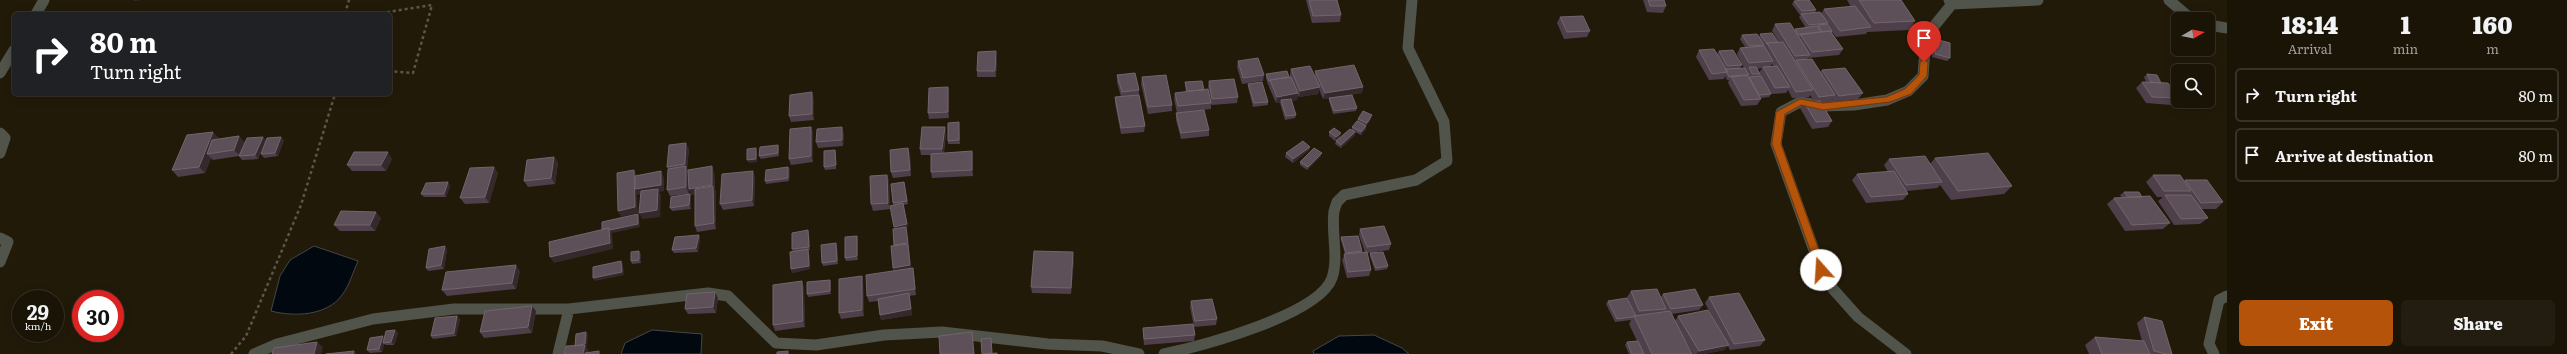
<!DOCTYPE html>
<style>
body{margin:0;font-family:Literata,serif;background:#231d11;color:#f1f3f6;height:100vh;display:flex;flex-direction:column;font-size:15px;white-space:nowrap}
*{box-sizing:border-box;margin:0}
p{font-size:13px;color:#9f9e9b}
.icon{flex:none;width:22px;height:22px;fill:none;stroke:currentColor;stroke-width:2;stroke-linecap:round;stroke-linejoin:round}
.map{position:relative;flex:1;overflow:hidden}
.drawer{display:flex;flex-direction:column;background:#1a1407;width:340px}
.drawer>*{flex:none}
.top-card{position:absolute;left:12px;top:12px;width:380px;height:84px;border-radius:6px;box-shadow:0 2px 10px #0003,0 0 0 1px #383328;background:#202124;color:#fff;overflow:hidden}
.needle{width:26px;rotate:81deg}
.buttons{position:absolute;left:2171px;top:12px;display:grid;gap:8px}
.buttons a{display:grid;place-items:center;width:44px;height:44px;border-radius:6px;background:#1a1407;box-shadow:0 2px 10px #0003,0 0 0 1px #383328;font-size:20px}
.speed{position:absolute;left:12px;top:290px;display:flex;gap:8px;font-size:20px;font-weight:700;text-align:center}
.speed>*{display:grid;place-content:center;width:52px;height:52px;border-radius:50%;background:#1a1407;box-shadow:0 2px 10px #0003,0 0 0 1px #383328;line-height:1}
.speed small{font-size:10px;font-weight:400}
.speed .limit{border:6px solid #d22;background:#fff;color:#111}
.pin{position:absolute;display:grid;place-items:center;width:34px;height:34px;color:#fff;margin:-41px -17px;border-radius:50% 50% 50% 0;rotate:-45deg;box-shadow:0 0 4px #0007}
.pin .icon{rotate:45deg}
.me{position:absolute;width:44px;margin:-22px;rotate:341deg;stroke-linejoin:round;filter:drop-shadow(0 0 3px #0008)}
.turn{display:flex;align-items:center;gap:14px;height:84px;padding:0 12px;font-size:18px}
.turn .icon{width:52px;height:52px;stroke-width:2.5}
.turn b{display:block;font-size:28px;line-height:34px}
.eta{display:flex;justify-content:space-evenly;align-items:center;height:68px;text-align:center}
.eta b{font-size:24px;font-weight:800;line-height:28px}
.button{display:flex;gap:8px;margin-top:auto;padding:8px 12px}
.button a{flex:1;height:46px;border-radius:6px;background:#b45309;color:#fff;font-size:16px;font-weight:800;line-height:46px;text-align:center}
.button a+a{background:#231d11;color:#f1f3f6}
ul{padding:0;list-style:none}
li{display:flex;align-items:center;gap:12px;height:54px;margin:0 8px 6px;padding:0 4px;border:2px solid #383328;border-radius:6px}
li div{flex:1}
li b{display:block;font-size:15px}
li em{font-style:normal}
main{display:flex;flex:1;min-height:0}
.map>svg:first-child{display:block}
.water{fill:#010810;stroke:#44474a}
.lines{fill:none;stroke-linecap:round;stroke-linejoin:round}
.path{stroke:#5d5647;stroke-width:2.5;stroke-dasharray:3 3;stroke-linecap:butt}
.minor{stroke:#51544b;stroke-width:11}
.wall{fill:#4e3f4b;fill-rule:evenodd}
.shaded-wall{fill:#36292b}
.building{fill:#5e5059;stroke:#72656c}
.route{fill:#b45309;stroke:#753606}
</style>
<main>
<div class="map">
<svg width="2227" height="354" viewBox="0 0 2227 354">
<rect width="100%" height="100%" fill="#221a09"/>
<path class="water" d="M314 246 358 261C353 272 349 286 342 295 327 316 294 317 271 311L280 276 290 260Z
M652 330 702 334 701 354H621L625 343Z
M1374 335 1402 348 1409 354H1314L1313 351 1339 336Z"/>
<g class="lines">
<path class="path" d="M345 14 349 0
M375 14 432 5 413 73 390 71
M231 354 246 336 301 205 335 94"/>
<path class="minor" d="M1949 0 1952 4 2038 0
M2169 0 2191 19
M36 14 44 0
M2208 25 2227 28
M0 73 14 50
M0 133 5 138 0 153
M0 238 8 242 0 262
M254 354 277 344 373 319 454 309H569L708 293 728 296 776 343 816 345 884 335 942 332 1048 344 1102 346 1139 354
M558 354 569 309
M1164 354C1201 346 1319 315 1332 278 1339 258 1331 232 1334 211L1337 202 1344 195 1416 180 1447 161 1444 122 1408 48 1412 0
M1906 354 1858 317 1833 289 1821 270 1776 144 1781 112 1800 102 1823 106 1854 105 1887 100 1908 91 1923 76 1926 36 1952 4
M2214 354 2209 344 2219 300 2227 296"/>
</g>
<path class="wall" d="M1306 0H1337L1341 15 1340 22 1312 23Z
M1643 0H1664L1666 6 1663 13 1647 12Z
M1847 0H1901L1915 21 1909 30 1867 32 1866 34 1836 37 1832 32V33L1843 49 1839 55 1808 58 1807 59 1820 72 1822 70 1863 93 1858 99 1834 102 1832 99 1831 102 1821 103 1832 121 1828 127 1812 129 1800 108 1804 102 1814 101 1810 95 1809 97 1792 98 1788 90 1786 93 1771 94 1769 97 1761 98V99L1757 105 1741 106 1728 83 1729 80H1727L1725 76 1724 79 1709 80 1696 57 1699 50 1717 54 1719 51 1742 65 1740 68H1744L1737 54 1740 48 1745 47 1740 39 1742 35 1759 37 1760 34 1779 42 1772 31 1775 24 1795 30V29L1806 28 1799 17 1801 15H1800L1792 4 1794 1 1816 10 1815 12 1821 14 1824 9 1851 7ZM1772 64 1774 67H1770ZM1762 68 1759 73 1757 69Z
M1560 17 1590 31 1587 37 1564 39 1557 23Z
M1935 39 1950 58 1947 61 1932 57V42Z
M997 58 996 77H977V71Z
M1238 61 1264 75 1263 81 1242 84 1237 67Z
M1291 69 1315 76V71L1363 87 1362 93 1336 97 1357 108 1356 111 1333 114 1329 101V98L1323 99 1319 89 1318 94 1299 97 1298 95 1297 100 1291 101 1296 115 1295 118 1285 120 1280 103H1276L1269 87V85H1268L1266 78V74L1290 77V75Z
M2147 74 2161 83 2178 98 2171 105 2146 103 2136 88 2142 82H2146L2144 77Z
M1117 75 1139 90V96L1145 126 1144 132 1121 134 1115 103V97H1121L1117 82Z
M1142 77 1172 105V111L1148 114 1141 84Z
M1209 81 1238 97 1237 103 1212 105 1211 104V109L1177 113 1174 99 1175 93 1186 92 1185 85V82L1204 90 1211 100 1208 87Z
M1248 84 1268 102V105L1253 107 1248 87Z
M948 87 949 94V118L929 119 928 113Z
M814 99V120L791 122 789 116Z
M1176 113 1209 130V136L1181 139 1176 120Z
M1358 119H1371L1366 126V129L1361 135 1355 132V135L1341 148 1335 144 1336 141 1352 130V127L1357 121Z
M959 125 960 144H948V141Z
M811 127 813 133V162L791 165 789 159Z
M1329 132 1340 137 1335 141 1329 136Z
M844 133 843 146 818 148 816 142Z
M946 133 944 153 972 151 973 157V176L932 178 931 172V155H921L920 149Z
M239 136 244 142 241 151 266 140 258 159 242 160 239 156 213 160 211 158 205 173 178 177 172 170 219 138 218 139Z
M284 140 278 156 264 158 261 154Z
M778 145 779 148V156L761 159 759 156Z
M1310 147 1309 150 1293 163 1285 157 1286 153Z
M908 148 910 154 911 176 893 178 891 172Z
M689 149 687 168 688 171 714 172 715 190 716 192V229L697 232 695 226V194L691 195 689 189V194L670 196 667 190 668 169 667 167Z
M835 150 836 153V169L825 170 824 167Z
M1321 156 1307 170 1300 165V162Z
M554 157 558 163 555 184 528 187 524 181Z
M1935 158 2012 186 2004 194 1951 200 1940 185 1937 188 1907 191 1908 194 1903 200 1866 203 1852 180 1857 174 1888 172 1884 165 1889 159 1930 164Z
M392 159 386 171H352L347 165Z
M788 167 790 170 789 181 766 184 765 181Z
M498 173 489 203 465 204 460 198Z
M887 175 889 181 890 209 873 211 871 204Z
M2153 175 2184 181 2185 180 2223 202 2216 209H2201L2208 218 2200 224 2174 225 2158 201 2163 197H2157L2146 182Z
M755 177 754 206 723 210 720 204Z
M448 182 450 186 446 197H424L421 194Z
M904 182 908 204 903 205 908 227H906L909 250 911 268 914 274 916 295 909 296 912 315 881 320 880 315 878 301 869 302 867 296 893 271V268L895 246V229L893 203Z
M2124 192 2142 197 2170 223 2163 229 2125 231 2107 204 2114 198H2122L2120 195Z
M691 197V209L672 211 670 208Z
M381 218 375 231H340L334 225Z
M1360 229 1391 244 1389 250 1367 253 1371 270 1369 276 1347 278 1342 260 1345 254 1341 240V237L1362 251V253L1365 252 1359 235Z
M808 230 809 234 810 250H808L809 252 810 269 792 273 791 269 793 252 792 249Z
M699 235 700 239 698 252 674 253 672 250Z
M857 236 858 239V260L846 261 845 258Z
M836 243 837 246 838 264 823 266 822 263Z
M447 249 444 269 428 271 426 268Z
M1370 253 1388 266 1387 269 1375 271 1370 256Z
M641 254V263L632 264 631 261Z
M1074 258 1071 294 1032 293 1031 287Z
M520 271 516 289 447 296 442 290Z
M862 276 863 281 864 316 841 319 839 313Z
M830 280 831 283V294L808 297 807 294Z
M804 287 805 327 775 331 773 325Z
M1631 291 1661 297 1663 294 1703 305 1699 310 1672 314 1675 321 1678 316 1715 322 1705 303 1709 297 1765 340 1760 346 1730 350 1728 346 1724 350 1705 354H1693L1681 333 1692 354H1629L1625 345 1627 342 1637 341 1629 324 1631 320 1615 322 1606 304 1608 301 1635 314 1627 297Z
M715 292 718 298 716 313 688 314 685 309Z
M1191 301 1217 319 1216 325 1194 327 1190 307Z
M536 311 532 333 484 338 480 332Z
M457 316 460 319 456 336 433 339 431 336Z
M2144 317 2172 354H2089L2085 345 2095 337 2142 341 2137 323Z
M1143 328 1195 335 1194 341 1144 345 1143 334Z
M395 330 398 333 394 345H386L384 344 382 352 370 353 367 350Z"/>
<path class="shaded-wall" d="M133 0H143L135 1Z
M996 51 997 58 996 77 995 71Z
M948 87 949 94V118L948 112Z
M1320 87 1318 94 1299 97 1300 91Z
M1363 87 1362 93 1323 99 1325 93Z
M812 92 814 99V120L812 114Z
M1298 93 1297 100 1281 102V100L1280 103H1276L1277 97Z
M1372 115 1371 119 1366 126 1367 123Z
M1366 126V129L1361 135V132Z
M811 127 813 133V162L811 156Z
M842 127 844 133 843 146 842 140Z
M945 127 946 133 943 156 942 149Z
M213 132 219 138 213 153 207 154 211 158 205 173 199 167Z
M1355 132V135L1341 148V145Z
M1341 133 1340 137 1335 141 1336 137Z
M239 136 244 142 240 156 234 150Z
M263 137 266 140 258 159 255 155Z
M281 137 284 140 278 156 275 153Z
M686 143 689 149 687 168 689 172 712 166 714 172 715 190 716 192V229L714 223 713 191 691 195 689 189V194L686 187V169L685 164Z
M778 145 779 148V156L778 153Z
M1310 147 1309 150 1293 163V159Z
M756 148 757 151V162L749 163 747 160Z
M908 148 910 154 911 176 910 170Z
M972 151 973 157V176L972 170Z
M388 152 392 159 386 171 381 165Z
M1322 153 1321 156 1307 170 1308 167Z
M554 157 558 163 555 184 551 178Z
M494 167 498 173 489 203 485 197Z
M788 167 790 170 789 181 788 178Z
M634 170 637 176 661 171 664 178V191L659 192 661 195 660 217 642 219 639 213 658 192 638 195 637 194 638 213 621 217 618 211Z
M753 171 755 177 754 206 752 200Z
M887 175 889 181 890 209 888 203Z
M448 182 450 186 446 197 444 194Z
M690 194 691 197V209L689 205Z
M903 203 908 227H906L909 250 912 271 894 274 893 268 908 244 906 227 895 230 894 227Z
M376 212 381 218 375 231 370 225Z
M638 214 639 218 640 227 612 233 613 249 554 263 550 257 609 228Z
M808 230 809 234 810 250 809 247Z
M699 235 700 239 698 252 696 248Z
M857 236 858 239V260L857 256Z
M836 243 837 246 838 264 837 261Z
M445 246 447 249 444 269 441 265Z
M808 249 809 252 810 269 792 273 791 269Z
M639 251 641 254V263L639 260Z
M1073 252 1074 258 1071 294V288Z
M621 261 623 264 624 275 595 281 593 278Z
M516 265 520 271 516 289 512 283Z
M913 268 914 274 916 295 915 289Z
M862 276 863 281 864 316 862 310Z
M830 280 831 283V294L830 291Z
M802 281 804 287 805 327 803 321Z
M715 292 718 298 716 313 713 307Z
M909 293 910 299 912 315 881 320 880 315Z
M55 302 57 304 55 308Z
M532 306 536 311 532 333 528 327Z
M457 316 460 319 456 336 454 333Z
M395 330 398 333 394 345 391 342Z
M586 332 588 335 587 347 585 344Z
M383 336 385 339 383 343 384 344 382 352 379 349Z
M317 342 323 347 321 354H314Z
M585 345 589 351 588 354H583Z
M1729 345 1724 350 1705 354H1696L1699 351Z
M354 351 357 354H353Z"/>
<path class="building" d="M1309 0H1337L1341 15 1313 16Z
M1648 0H1664L1666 6H1650Z
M1803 0H1809L1816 10 1802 11 1794 1Z
M1859 0H1901L1915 21 1874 23Z
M1855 6 1871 27 1840 31 1824 9Z
M1820 12 1828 23 1809 25 1801 14Z
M1583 16 1590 31 1567 32 1560 17Z
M1790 23 1810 55 1795 56 1775 24Z
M1827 24 1832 31 1831 32 1830 31 1822 32 1818 25Z
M1817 26 1821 32 1799 35 1795 29Z
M1830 31 1843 49 1812 52 1800 34Z
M1772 33 1778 42 1767 43 1768 44H1767L1760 34Z
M1757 34 1764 45 1749 46 1742 35Z
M1935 39 1950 43V58L1935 54Z
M1783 42 1813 90 1796 92 1767 43Z
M1764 46 1773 61 1749 63 1740 48Z
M1714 49 1728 72 1712 74 1699 50Z
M1733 50 1742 65 1727 66 1719 51Z
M996 51 995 71H977L978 52Z
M1258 58 1264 75 1243 78 1238 61Z
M1812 59 1835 95 1819 97 1796 60Z
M1354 65 1363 87 1325 93 1315 71Z
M1310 66 1320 87 1300 91 1291 69Z
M1777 66 1790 87 1775 88 1763 67Z
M1749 67H1756L1760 74H1752Z
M1745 68 1749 75 1729 77 1725 69Z
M1845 68 1863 93 1839 96 1822 70Z
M1287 71 1289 77 1270 80V81H1269L1266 74Z
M1135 73 1139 90 1122 92 1117 75Z
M2147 74 2157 75 2161 83 2151 82Z
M1166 75 1172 105 1148 107 1142 77Z
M1747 75 1761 99 1744 100 1731 76Z
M1761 76 1771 94 1759 95 1749 77Z
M1291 77 1298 93 1277 97 1270 80Z
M1234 79 1238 97 1212 99 1209 81Z
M1202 81 1204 90 1187 91 1185 82Z
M1262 82 1268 102 1254 103 1248 84Z
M2142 82 2168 83 2178 98 2152 97Z
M948 87V112L928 113 929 88Z
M1208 89 1211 103 1178 106 1175 93Z
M812 92V114L789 116 790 95Z
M1139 95 1145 126 1121 128 1115 97Z
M1352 95 1357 108 1334 111 1329 98Z
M1291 99 1296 115 1286 116 1281 100Z
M1820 101 1832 121 1816 122 1804 102Z
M1204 110 1209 130 1181 133 1176 113Z
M1363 111 1372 115 1367 123 1358 119Z
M1357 121 1366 126 1361 132 1352 127Z
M959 122V140L948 141V123Z
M811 127V156L789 159 790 129Z
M842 127V140L816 142 817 129Z
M922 127H945L942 149H920Z
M1334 128 1341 133 1336 137 1329 132Z
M1350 129 1355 132 1341 145 1336 141Z
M213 132 199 167 172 170 187 135Z
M239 136 234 150 207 154 212 140Z
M263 137 255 155 239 156 247 138Z
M281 137 275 153 261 154 267 138Z
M1303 141 1310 147 1293 159 1286 153Z
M686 143 685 164 667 167 669 145Z
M778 145V153L759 156 760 147Z
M756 148V159L747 160V149Z
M908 148 910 170 891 172 890 150Z
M1314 148 1322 153 1308 167 1300 162Z
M835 150 836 165 824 167V151Z
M972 151V170L931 172V154Z
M354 152H388L381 165H347Z
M1988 153 2012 186 1958 191 1935 158Z
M1925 156 1942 182 1906 185 1889 159Z
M554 157 551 178 524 181 527 160Z
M686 166V187L667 190 668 169Z
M712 166V185L689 189 688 170Z
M494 167 485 197 460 198 470 168Z
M788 167V178L765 181 766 170Z
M634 170 635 207 618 211 617 173Z
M661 171V185L635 189V176Z
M753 171 752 200 720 204 722 174Z
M1894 171 1908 194 1871 197 1857 174Z
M887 175 888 203 871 204 870 176Z
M2153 175H2180L2191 191H2164Z
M2185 180H2207L2223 202 2201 203Z
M448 182 444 194H421L426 183Z
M904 182 907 201 893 203 891 184Z
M713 186 714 223 695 226V189Z
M658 189 657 210 639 213 641 191Z
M2124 192H2139L2142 197H2128Z
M690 194 689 205 670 208 671 197Z
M2165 195H2191L2208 218 2181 219Z
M2150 196 2170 223 2132 225 2114 198Z
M903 203 907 224 894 227 890 206Z
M341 211 376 212 370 225H334Z
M638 214V224L610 230 609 228 602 229V222Z
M1384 226 1391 244 1367 247 1360 229Z
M906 227 908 243 894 245 893 229Z
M609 228 610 243 550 257 549 242Z
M808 230 809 247 792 249V233Z
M699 235 696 248 672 250 675 237Z
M857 236V256L845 258V237Z
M1358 236 1362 251 1346 253 1341 237Z
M836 243 837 261 822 263 821 245Z
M908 244 910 265 893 268 891 246Z
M445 246 441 265 426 268 429 249Z
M808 249 809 266 791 269 790 252Z
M639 251V260L631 261V252Z
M1034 251 1073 252 1071 288 1031 287Z
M1367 252 1371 270 1348 272 1344 254Z
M1383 252 1388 266 1376 268 1370 253Z
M621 261 622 272 593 278V267Z
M516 265 512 283 442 290 446 272Z
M913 268 915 289 867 296 866 275Z
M862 276V310L839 313V279Z
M830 280V291L807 294V282Z
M802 281 803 321 773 325V285Z
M1657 289 1666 309 1639 311 1631 291Z
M1695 289 1703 305 1671 309 1663 294Z
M715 292 713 307 685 309 687 294Z
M909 293 911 309 880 315 878 299Z
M1739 293 1765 340 1734 344 1709 297Z
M1627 298 1636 316H1634L1633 317 1617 319 1608 301Z
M1212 299 1217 319 1195 321 1191 301Z
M532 306 528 327 480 332 485 311Z
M1708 310 1729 345 1699 351 1678 316Z
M1670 311 1692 354H1652L1634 316Z
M457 316 454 333 431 336 435 318Z
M2144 317 2162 321 2172 354H2166L2154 351Z
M1193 324 1195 335 1144 339 1143 328Z
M395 330 391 342 383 343 386 331Z
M586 332 585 344 575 346 576 334Z
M972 332 974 354H940L939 336Z
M383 336 379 349 367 350 370 338Z
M2095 337 2144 341 2150 354H2102Z
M991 338 992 353 982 354 981 339Z
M1638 341 1644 354H1632L1627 342Z
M317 342 314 354H272L274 348Z
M585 345 583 354H564L566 346Z
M354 351 353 354H326Z
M599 351V354H585V353Z
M788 351V354H777V352Z
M997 353V354H986Z"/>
<path class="route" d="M1924 59 1928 62 1927 76 1911 94 1890 102 1823 110 1801 105 1785 114 1781 144 1826 270 1821 274 1818 272 1772 144 1776 112 1800 99 1823 103 1886 97 1905 89 1919 75 1920 62Z"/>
</svg>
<div class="buttons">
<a><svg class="needle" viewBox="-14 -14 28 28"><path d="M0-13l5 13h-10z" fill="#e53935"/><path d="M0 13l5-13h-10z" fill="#9f9e9b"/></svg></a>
<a><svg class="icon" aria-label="search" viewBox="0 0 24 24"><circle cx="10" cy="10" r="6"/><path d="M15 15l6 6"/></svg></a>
</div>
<div class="speed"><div>29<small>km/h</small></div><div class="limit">30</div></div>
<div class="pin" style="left:1924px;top:62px;background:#d93025"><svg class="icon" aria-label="arrive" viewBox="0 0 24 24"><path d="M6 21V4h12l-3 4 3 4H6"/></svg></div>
<svg class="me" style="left:1821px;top:270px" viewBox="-20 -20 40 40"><circle r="19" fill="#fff"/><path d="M0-13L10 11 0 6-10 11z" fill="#b45309"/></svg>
<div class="top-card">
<div class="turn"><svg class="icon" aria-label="right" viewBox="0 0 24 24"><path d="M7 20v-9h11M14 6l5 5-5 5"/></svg><div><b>80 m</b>Turn right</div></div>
</div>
</div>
<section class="drawer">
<div class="eta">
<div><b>18:14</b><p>Arrival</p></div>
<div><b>1</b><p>min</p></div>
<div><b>160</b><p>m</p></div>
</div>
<ul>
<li><svg class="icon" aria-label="right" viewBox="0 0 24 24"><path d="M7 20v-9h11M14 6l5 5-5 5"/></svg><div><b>Turn right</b></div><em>80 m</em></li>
<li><svg class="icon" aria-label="arrive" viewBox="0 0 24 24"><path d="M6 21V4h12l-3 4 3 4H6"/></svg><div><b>Arrive at destination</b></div><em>80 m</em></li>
</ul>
<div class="button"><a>Exit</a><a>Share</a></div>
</section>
</main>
